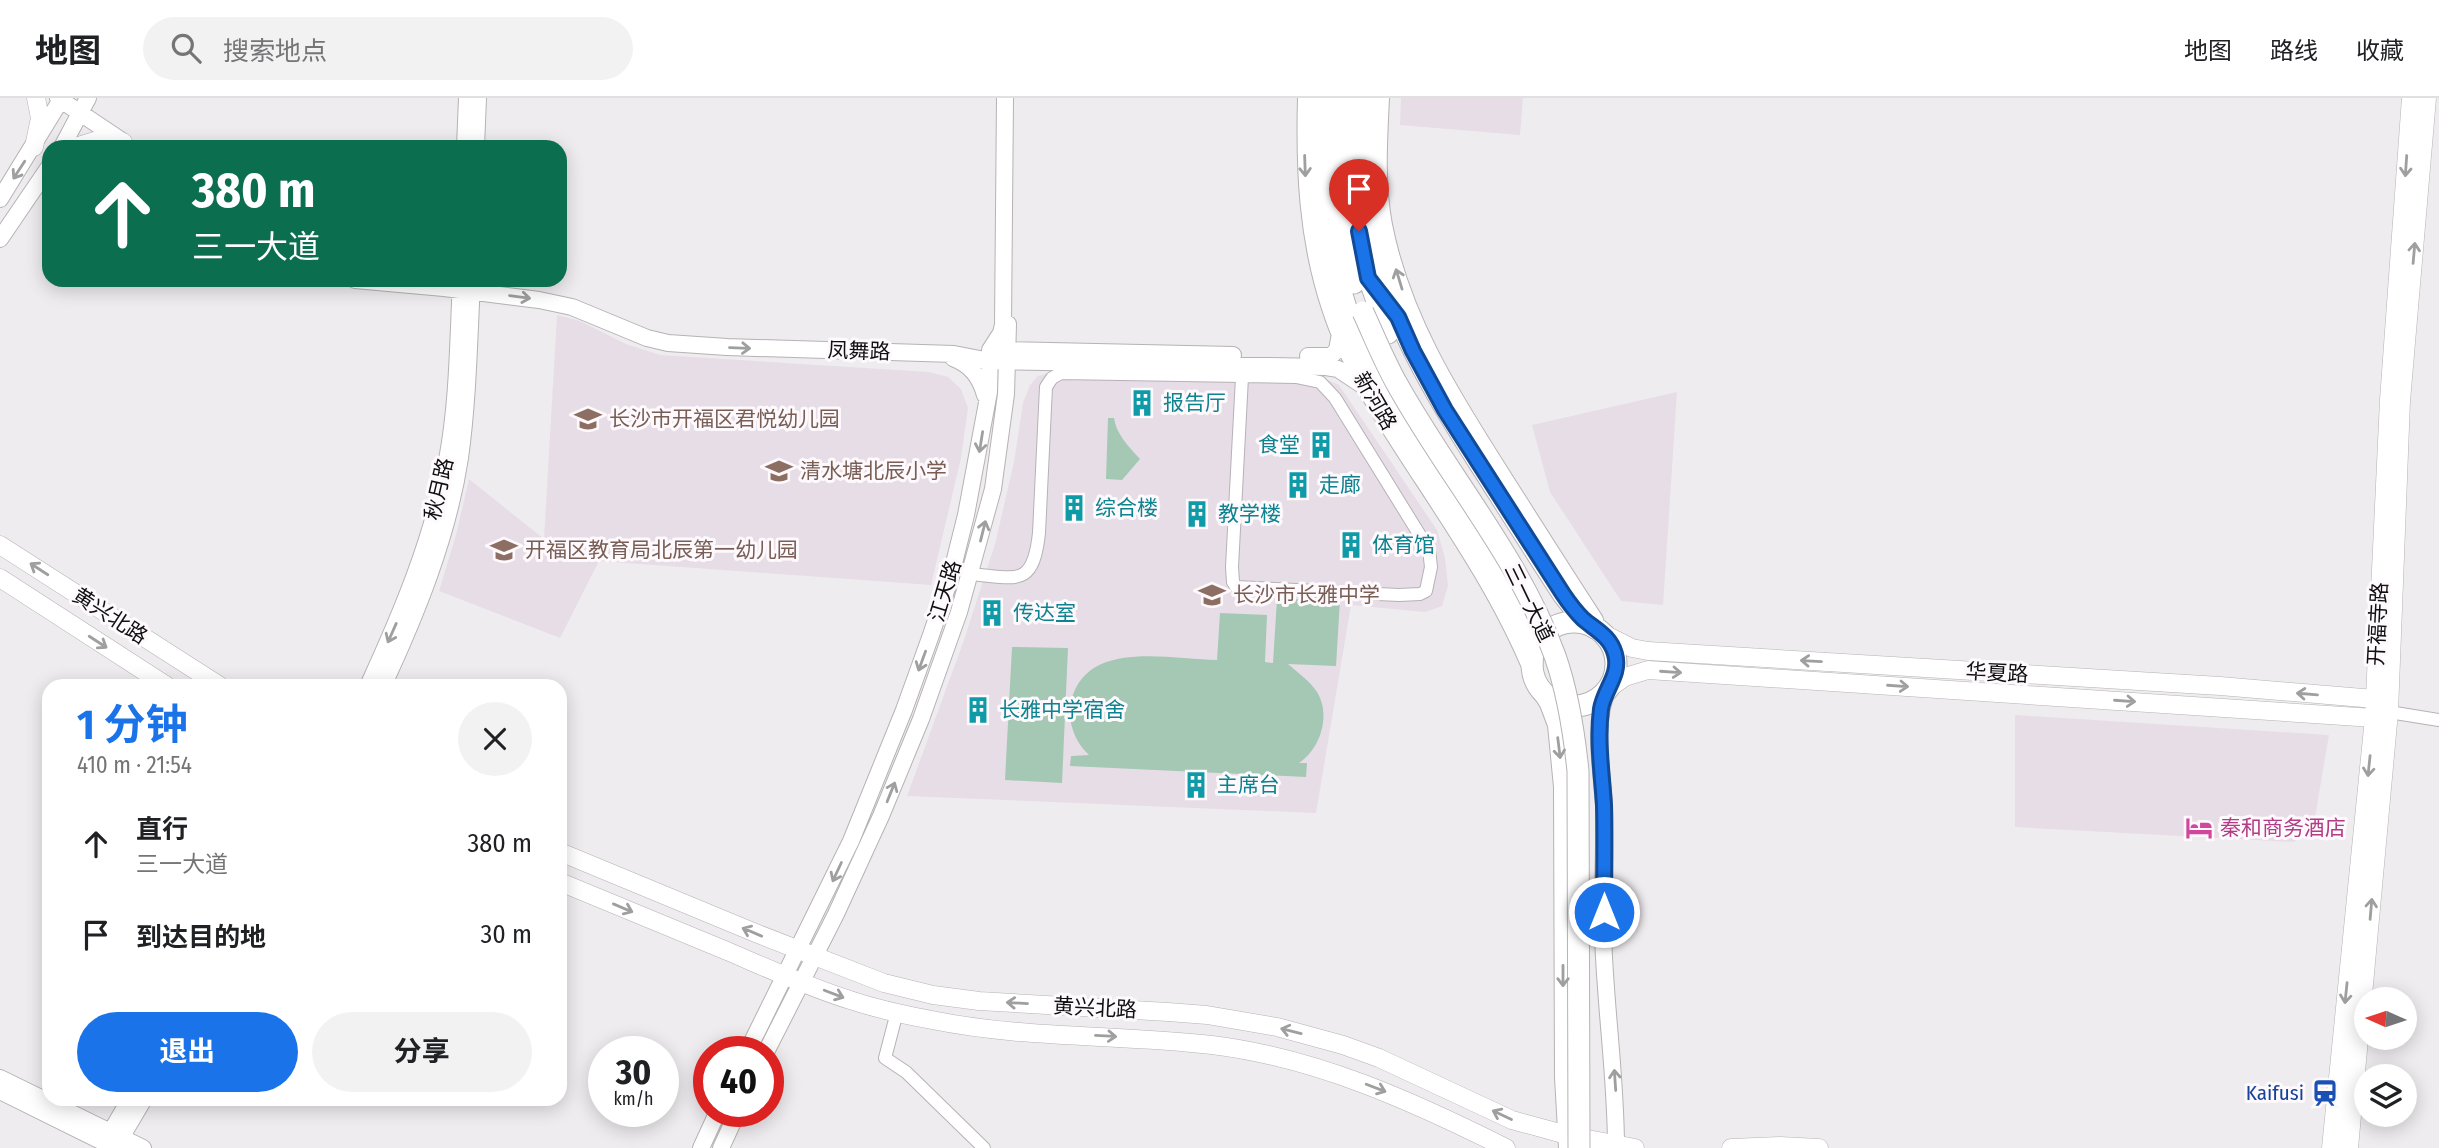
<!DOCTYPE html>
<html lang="zh">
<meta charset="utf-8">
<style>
body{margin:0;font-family:"Fira Sans Condensed","Noto Sans SC",sans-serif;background:#f2f2f2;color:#202124;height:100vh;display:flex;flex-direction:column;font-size:26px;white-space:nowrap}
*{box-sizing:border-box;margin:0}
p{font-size:23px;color:#757577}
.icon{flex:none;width:38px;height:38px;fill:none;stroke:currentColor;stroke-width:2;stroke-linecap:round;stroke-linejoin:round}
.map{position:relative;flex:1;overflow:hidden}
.drawer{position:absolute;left:42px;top:581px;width:525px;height:427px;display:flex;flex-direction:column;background:#fff;border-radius:21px;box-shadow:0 4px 18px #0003}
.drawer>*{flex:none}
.guide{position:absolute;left:42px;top:42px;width:525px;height:147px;border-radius:21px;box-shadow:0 4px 18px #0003;background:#0b6e4f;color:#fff;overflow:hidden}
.needle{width:46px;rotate:273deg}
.controls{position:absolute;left:2354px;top:889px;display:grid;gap:14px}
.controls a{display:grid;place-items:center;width:63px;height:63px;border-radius:50%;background:#fff;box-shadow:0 4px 18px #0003;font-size:35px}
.speed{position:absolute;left:588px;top:938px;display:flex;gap:14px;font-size:35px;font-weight:700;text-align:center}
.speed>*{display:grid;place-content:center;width:91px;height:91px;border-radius:50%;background:#fff;box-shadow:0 4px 18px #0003;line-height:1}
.speed small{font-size:18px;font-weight:400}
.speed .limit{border:10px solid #d22;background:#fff;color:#111}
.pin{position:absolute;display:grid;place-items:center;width:60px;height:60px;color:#fff;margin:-72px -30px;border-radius:50% 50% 50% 0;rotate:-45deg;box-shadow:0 0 7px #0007}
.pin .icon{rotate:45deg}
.me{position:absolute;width:77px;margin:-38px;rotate:0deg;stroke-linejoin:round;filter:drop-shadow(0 0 5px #0008)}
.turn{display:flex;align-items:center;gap:24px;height:147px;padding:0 35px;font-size:32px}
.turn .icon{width:91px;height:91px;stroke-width:2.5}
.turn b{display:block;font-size:49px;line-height:60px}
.round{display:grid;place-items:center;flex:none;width:74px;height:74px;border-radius:37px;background:#f2f2f2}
.summary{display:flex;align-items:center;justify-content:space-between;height:119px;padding:0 35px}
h1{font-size:42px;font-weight:700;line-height:52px;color:#1a73e8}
.cta{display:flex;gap:14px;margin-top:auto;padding:14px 35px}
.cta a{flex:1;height:80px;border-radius:42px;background:#1a73e8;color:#fff;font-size:28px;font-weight:700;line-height:80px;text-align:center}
.cta a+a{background:#f2f2f2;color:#202124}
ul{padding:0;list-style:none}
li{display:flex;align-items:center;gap:21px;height:91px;padding:0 35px}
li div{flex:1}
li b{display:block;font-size:26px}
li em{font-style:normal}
header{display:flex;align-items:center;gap:42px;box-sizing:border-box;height:98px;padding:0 35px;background:#fff;border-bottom:2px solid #e0e0e0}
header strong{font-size:33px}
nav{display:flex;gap:38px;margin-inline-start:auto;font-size:24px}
.search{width:490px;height:63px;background:#f2f2f2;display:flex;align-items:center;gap:18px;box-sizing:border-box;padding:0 24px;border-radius:38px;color:#757577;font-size:26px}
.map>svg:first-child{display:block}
.built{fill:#e7dde6}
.green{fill:#a4c8b3}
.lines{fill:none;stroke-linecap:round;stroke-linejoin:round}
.minor-casing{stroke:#b6b2b5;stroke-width:14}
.tertiary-casing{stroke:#b6b2b5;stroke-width:18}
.secondary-casing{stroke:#b6b2b5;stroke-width:19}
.primary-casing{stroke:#b6b2b5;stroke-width:23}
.trunk-casing{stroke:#b6b2b5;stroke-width:23}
.minor{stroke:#fff;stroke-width:12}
.tertiary{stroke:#fff;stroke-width:16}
.secondary{stroke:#fff;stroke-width:18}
.primary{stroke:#fff;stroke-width:21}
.trunk{stroke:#fff;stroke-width:21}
.trunk-bridge-casing{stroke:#b6b2b5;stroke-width:23;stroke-linecap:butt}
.trunk-bridge{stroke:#fff;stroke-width:21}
.oneway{stroke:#a09fa0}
.route-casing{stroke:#114b97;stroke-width:18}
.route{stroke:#1a73e8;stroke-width:12}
.labels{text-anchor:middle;stroke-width:6;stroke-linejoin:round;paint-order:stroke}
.street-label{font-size:21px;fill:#111011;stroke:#fdf9fc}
.culture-label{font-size:21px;fill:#0d838f;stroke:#fdf9fc;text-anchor:start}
.education-label{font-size:21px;fill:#785e54;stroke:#fdf9fc;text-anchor:start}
.hotel-label{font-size:21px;fill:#b23c85;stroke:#fdf9fc;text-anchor:start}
.transit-label{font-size:21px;fill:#164399;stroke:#fdf9fc;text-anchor:end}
</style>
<header>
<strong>地图</strong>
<div class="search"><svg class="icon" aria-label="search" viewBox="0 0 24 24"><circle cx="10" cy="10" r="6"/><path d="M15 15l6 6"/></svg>搜索地点</div>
<nav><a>地图</a><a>路线</a><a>收藏</a></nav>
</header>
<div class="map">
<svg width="2439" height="1050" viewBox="0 0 2439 1050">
<rect width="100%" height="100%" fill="#efecef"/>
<path class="built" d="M1401 0H1523L1520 37 1400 27Z
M557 217 580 223 626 246 660 257 929 274 948 279 961 291 968 310 961 360 931 487 599 463 560 540 439 493 456 437 469 381 544 441Z
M1052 274 1319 278 1339 287 1437 432 1445 460 1448 488 1442 508 1425 514 1351 507 1316 715 907 698 964 542 995 446 1014 364 1023 305 1030 287 1038 278Z
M1677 294 1663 507 1621 503 1550 394 1532 327Z
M2015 617 2329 637 2314 725 2294 744 2015 729Z"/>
<path class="green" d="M1108 320H1114C1116 336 1129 349 1140 361L1122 382 1106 381Z
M1277 501 1340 502 1336 568 1288 566C1298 575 1309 582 1317 594 1331 617 1321 650 1299 665H1307L1306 679 1070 668 1071 658 1089 657C1075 644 1067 624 1071 604 1086 540 1170 562 1217 562L1220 515 1267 517 1265 564 1273 565Z
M1012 549 1068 550 1062 685 1005 682Z"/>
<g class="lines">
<defs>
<path id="minor" d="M971 476C1017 480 1033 490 1039 435L1046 289 1052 280 1061 275 1296 279 1320 284 1335 300 1429 452 1431 469 1426 493 1420 496 1399 497 1236 489 1233 484 1232 469 1242 279
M2389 614 2439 622
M897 914 885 960 906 974 984 1050"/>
<path id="tertiary" d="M58 0 122 43
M1306 0C1304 72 1307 141 1330 210 1349 269 1384 322 1418 374 1460 438 1504 504 1533 576
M1381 0C1379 43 1376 85 1384 127 1402 219 1451 297 1501 375 1532 424 1563 473 1595 522
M62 49 88 0
M465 49 467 0
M476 49 478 0
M0 101 62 0
M0 141 49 69
M355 182 444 190 539 202 572 209 647 240 668 245 727 249 954 256 990 263 1326 269 1338 271 1365 289
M1000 252 1233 257
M1308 258H1331L1337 252 1340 236
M953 260C971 267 980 279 985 297
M1537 587 1548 606 1556 627 1562 689 1563 979 1567 1050
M368 588C401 516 433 441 447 362 458 304 458 242 461 182
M383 588C416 517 448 439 460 360 468 303 469 243 472 184
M1608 591C1592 627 1602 670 1604 708 1605 751 1602 793 1603 836 1605 908 1616 978 1616 1050
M747 954 851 743 904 612 931 537 950 481 966 417 989 294 990 252 1001 235 1003 227 1005 0
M766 954 836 816 881 718 921 621 959 514 993 391 1006 296 1008 226
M0 980 143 1050
M0 993 115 1050 144 1001
M106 1042 130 1001
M701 1050 718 1013
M721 1050 738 1013"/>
<path id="secondary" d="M34 49 40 20 36 0
M75 49 104 40 123 44
M0 447 220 588
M0 480 167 588
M1604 536 1632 550 1648 553 2220 588 2375 601 2383 608
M1608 591 1625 579 1648 572 2374 620 2382 617
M560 754 758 836 884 885 933 897 979 903 1168 914 1207 917 1277 929 1343 947 1379 960 1512 1022 1567 1037 1635 1050
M560 784C616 807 671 830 727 853 767 870 808 889 850 902 877 911 905 917 932 922 1024 941 1119 936 1212 947 1317 960 1412 1003 1506 1050
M1731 1050 1780 1048 1819 1050
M2331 1050 2374 620 2389 302 2411 0
M2349 1050 2389 614 2401 303 2427 0"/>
<path id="primary" d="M1532 566a42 42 0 1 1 84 0a42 42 0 1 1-84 0Z"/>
<path id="trunk" d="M1319 0C1317 87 1326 175 1364 254 1389 305 1420 353 1450 401 1479 447 1528 511 1532 566
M1335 0C1333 63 1338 124 1354 185
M1369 0C1367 33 1363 67 1367 101 1377 200 1428 284 1480 366 1508 410 1535 453 1563 496L1582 520 1595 530
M1351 69 1352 0
M1361 150 1369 180 1388 235"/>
</defs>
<use href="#minor" class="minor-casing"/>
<use href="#tertiary" class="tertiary-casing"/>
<use href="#secondary" class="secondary-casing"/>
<use href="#primary" class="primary-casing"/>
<use href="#trunk" class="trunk-casing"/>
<use href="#minor" class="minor"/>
<use href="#tertiary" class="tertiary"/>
<use href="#secondary" class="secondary"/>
<use href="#primary" class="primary"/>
<use href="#trunk" class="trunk"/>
<defs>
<path id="trunk-bridge" d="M1363 214C1374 238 1384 263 1397 286 1448 378 1519 459 1555 558 1568 595 1574 634 1578 673L1579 1050"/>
</defs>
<use href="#trunk-bridge" class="trunk-bridge-casing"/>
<use href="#trunk-bridge" class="trunk-bridge"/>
</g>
<defs><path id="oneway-shaft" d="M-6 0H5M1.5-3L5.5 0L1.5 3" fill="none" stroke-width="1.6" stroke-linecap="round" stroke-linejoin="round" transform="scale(1.75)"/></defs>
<g class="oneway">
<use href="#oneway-shaft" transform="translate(1305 68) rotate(88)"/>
<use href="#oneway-shaft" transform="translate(2406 68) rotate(94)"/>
<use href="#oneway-shaft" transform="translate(19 72) rotate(123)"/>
<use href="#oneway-shaft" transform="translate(2414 155) rotate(-85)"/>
<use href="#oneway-shaft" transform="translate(1399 181) rotate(-107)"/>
<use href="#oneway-shaft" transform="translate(520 199) rotate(8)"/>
<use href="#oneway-shaft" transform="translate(740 250) rotate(2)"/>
<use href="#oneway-shaft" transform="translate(981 344) rotate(99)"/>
<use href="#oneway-shaft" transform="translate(983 433) rotate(-76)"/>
<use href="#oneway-shaft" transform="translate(39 471) rotate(-147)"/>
<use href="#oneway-shaft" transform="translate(392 535) rotate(114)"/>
<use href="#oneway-shaft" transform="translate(98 544) rotate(33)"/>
<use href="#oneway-shaft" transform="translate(922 563) rotate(110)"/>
<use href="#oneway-shaft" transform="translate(1811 563) rotate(-177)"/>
<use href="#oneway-shaft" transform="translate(1671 574) rotate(4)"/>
<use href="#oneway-shaft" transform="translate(1898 588) rotate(4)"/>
<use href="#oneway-shaft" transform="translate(2307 596) rotate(-175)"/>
<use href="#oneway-shaft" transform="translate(2125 603) rotate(4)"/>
<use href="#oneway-shaft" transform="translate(1559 650) rotate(83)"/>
<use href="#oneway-shaft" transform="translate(2369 668) rotate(96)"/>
<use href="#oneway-shaft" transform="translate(891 694) rotate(-68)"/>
<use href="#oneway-shaft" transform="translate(837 774) rotate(115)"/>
<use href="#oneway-shaft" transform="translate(623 810) rotate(23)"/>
<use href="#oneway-shaft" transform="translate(2371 811) rotate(-85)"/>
<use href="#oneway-shaft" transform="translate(752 834) rotate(-157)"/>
<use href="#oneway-shaft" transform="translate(1563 878) rotate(90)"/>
<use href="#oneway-shaft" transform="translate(2346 895) rotate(96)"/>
<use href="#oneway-shaft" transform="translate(834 896) rotate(21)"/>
<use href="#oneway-shaft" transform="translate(1017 905) rotate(-177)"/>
<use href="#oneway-shaft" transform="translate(1291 933) rotate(-166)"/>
<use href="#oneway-shaft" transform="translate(1106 938) rotate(3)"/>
<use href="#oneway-shaft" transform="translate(1615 982) rotate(-94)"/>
<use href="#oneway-shaft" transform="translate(1376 990) rotate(21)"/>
<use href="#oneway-shaft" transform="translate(1502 1017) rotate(-155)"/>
</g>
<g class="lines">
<defs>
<path id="route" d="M1359 133 1368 180 1398 219 1413 253 1445 312 1563 496C1569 505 1576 514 1583 521 1596 532 1610 538 1615 556 1621 577 1604 591 1601 611 1597 643 1602 676 1604 707 1605 743 1604 779 1604 814"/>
</defs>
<use href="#route" class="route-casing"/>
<use href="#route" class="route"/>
</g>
<defs>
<symbol id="building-bare" viewBox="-9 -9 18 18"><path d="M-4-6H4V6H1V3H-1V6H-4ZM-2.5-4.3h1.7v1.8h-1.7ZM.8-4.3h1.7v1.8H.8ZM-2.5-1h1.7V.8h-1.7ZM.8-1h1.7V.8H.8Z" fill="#0f9aa8" stroke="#fdf9fc" stroke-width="2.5" paint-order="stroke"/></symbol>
<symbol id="school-bare" viewBox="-9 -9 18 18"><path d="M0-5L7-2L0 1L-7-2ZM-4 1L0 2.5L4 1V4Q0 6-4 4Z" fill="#8d6e63" stroke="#fdf9fc" stroke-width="2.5" paint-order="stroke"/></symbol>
<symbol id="hotel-bare" viewBox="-9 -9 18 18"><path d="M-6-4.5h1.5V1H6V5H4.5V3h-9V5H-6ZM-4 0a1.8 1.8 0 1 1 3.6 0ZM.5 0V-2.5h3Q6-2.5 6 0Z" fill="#d1479c" stroke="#fdf9fc" stroke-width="2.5" paint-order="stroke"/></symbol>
<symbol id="station-bare" viewBox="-9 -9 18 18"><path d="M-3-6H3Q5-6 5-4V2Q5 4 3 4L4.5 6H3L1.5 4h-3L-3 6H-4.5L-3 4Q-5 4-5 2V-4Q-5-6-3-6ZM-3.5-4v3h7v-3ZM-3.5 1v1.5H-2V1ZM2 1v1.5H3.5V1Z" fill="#1a4fb4" stroke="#fdf9fc" stroke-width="2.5" paint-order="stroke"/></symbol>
</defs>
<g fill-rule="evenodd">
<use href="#building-bare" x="1123" y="286" width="38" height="38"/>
<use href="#school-bare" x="569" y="302" width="38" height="38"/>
<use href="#building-bare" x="1302" y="328" width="38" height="38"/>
<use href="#school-bare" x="760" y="354" width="38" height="38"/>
<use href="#building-bare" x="1279" y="368" width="38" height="38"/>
<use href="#building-bare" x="1055" y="391" width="38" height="38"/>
<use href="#building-bare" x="1178" y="397" width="38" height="38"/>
<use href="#building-bare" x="1332" y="428" width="38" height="38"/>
<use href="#school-bare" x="485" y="433" width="38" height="38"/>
<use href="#school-bare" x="1193" y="478" width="38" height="38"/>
<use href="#building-bare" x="973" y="496" width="38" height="38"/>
<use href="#building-bare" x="959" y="593" width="38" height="38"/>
<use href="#building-bare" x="1177" y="668" width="38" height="38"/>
<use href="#hotel-bare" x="2180" y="711" width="38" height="38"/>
<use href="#station-bare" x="2306" y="976" width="38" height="38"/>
</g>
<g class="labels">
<g class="street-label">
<text transform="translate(859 253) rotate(2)" y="7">凤舞路</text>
<text transform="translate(1375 303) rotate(60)" y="7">新河路</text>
<text transform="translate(439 391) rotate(-77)" y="7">秋月路</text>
<text transform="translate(945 493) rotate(-73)" y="7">江天路</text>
<text transform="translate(1529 505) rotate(64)" y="7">三一大道</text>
<text transform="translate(110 518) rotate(33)" y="7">黄兴北路</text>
<text transform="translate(2378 526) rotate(-87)" y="7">开福寺路</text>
<text transform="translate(1997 575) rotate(3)" y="7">华夏路</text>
<text transform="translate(1095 910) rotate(3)" y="7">黄兴北路</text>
</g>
<g class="culture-label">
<text x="1163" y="312">报告厅</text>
<text x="1300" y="354" text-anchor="end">食堂</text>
<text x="1319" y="394">走廊</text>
<text x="1095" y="417">综合楼</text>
<text x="1218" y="423">教学楼</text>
<text x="1372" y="454">体育馆</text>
<text x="1013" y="522">传达室</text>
<text x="999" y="619">长雅中学宿舍</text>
<text x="1217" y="694">主席台</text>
</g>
<g class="education-label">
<text x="609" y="328">长沙市开福区君悦幼儿园</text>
<text x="800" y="380">清水塘北辰小学</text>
<text x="525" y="459">开福区教育局北辰第一幼儿园</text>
<text x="1233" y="504">长沙市长雅中学</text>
</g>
<g class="hotel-label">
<text x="2220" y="737">秦和商务酒店</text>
</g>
<g class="transit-label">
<text x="2304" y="1002">Kaifusi</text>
</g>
</g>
</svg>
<div class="controls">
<a><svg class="needle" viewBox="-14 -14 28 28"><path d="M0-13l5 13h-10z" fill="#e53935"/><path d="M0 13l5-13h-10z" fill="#757577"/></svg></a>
<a><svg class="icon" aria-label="layers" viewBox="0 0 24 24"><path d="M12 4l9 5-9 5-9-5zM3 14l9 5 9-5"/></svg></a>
</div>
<div class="speed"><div>30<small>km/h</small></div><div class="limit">40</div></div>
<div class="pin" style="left:1359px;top:133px;background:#d93025"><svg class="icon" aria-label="arrive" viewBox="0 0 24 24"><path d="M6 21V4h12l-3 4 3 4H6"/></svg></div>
<svg class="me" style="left:1604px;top:814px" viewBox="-20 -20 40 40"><circle r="17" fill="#1a73e8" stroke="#fff" stroke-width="3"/><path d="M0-11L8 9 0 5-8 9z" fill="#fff"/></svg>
<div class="guide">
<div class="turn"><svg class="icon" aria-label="ahead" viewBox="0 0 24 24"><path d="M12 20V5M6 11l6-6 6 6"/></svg><div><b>380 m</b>三一大道</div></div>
</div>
<section class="drawer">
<div class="summary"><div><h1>1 分钟</h1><p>410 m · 21:54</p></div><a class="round"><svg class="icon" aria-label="close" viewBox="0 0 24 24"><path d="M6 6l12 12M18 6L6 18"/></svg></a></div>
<ul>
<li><svg class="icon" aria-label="ahead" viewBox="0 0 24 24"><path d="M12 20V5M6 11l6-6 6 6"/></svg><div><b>直行</b><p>三一大道</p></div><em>380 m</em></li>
<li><svg class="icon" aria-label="arrive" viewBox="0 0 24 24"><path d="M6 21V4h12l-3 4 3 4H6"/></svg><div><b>到达目的地</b></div><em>30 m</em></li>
</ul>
<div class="cta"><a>退出</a><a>分享</a></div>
</section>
</div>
